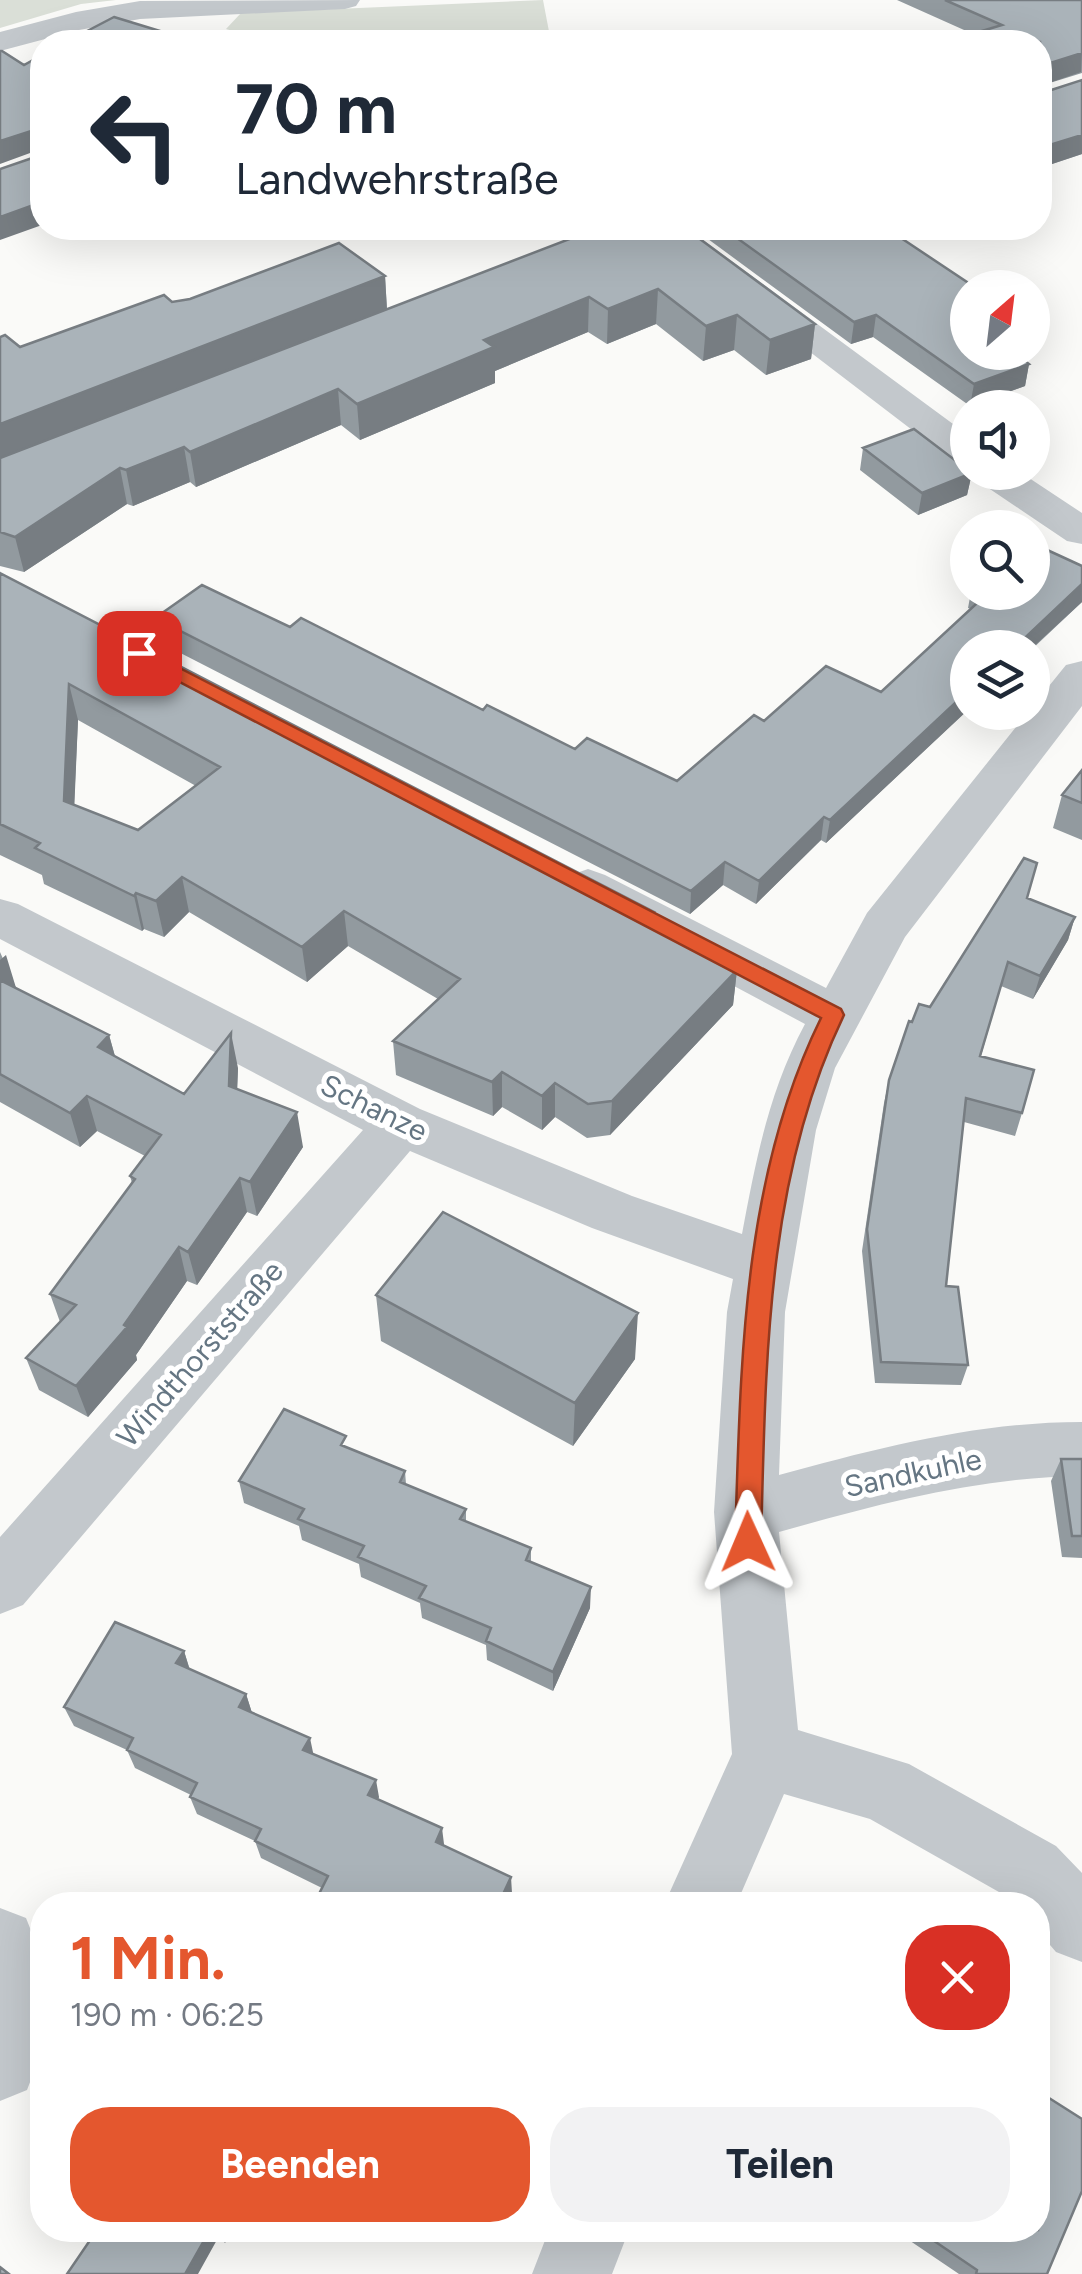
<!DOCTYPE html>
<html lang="de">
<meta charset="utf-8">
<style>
body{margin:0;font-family:Figtree,sans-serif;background:#f2f2f3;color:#1f2937;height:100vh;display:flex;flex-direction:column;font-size:38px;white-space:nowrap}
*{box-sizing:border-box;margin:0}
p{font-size:32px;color:#747a83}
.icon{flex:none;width:55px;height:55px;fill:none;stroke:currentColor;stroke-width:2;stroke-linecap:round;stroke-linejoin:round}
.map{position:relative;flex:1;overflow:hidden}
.drawer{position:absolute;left:30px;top:1892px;width:1020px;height:350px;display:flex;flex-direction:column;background:#fff;border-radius:40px;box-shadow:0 10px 40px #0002}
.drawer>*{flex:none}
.top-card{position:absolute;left:30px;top:30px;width:1022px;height:210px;border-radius:40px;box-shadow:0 10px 40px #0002;background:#fff;color:#1f2937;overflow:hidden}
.needle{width:65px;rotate:28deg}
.buttons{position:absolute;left:950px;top:270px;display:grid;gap:20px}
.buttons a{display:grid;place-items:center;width:100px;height:100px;border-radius:50%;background:#fff;box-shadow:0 10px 40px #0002;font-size:50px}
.pin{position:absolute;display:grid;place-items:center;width:85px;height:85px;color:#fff;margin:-42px;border-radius:20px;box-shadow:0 5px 15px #0006}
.me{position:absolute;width:110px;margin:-55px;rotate:359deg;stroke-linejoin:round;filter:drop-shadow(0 0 8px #0008)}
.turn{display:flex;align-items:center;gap:35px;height:210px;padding:0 40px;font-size:45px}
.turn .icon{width:130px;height:130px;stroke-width:2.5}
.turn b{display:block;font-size:70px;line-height:85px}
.round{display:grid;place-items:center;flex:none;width:105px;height:105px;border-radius:40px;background:#f2f2f3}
.headline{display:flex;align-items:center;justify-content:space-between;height:170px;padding:0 40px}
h1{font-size:60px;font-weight:700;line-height:75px;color:#e4572e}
.action{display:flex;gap:20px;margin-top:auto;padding:20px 40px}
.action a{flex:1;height:115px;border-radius:40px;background:#e4572e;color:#fff;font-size:40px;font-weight:700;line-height:115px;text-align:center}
.action a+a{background:#f2f2f3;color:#1f2937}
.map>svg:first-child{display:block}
.green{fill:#dadfd7}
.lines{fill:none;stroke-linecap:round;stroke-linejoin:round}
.minor{fill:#c3c8cc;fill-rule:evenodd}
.wall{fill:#929a9f;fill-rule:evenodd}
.shaded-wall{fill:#777d82}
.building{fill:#aab3b9;stroke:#777d82;stroke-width:2.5;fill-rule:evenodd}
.route{fill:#e4572e;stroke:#94391e;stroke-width:2.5}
.labels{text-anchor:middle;stroke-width:10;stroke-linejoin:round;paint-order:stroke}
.street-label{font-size:30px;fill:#657683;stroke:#fff}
</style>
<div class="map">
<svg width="1082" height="2274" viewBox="0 0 1082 2274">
<rect width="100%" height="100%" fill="#fafaf8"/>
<path class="green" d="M0 0H116L81 4 0 28Z
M543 0 551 42H269L226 29 241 13Z"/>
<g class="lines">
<path class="minor" d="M360 0 356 6 345 9 140 19 79 30 0 51V32L76 12 140 1Z
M648 228H687L968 435V466L954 462Z
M972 472H1020L1082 513V544L1067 541 978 481Z
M1082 661V706L905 937 835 1068 816 1130 785 1312 779 1475C879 1448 978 1422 1082 1422V1476C978 1477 879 1504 779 1532L798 1730 909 1764 1056 1846 1082 1873V1962L1056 1952 1038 1931V1905H1014L1006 1896 870 1819 784 1794 736 1905H664L732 1754 714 1512 727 1312 733 1279 592 1228 410 1151 23 1605 0 1614V1537L363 1130 0 939V899L18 904 420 1109 632 1196 742 1234C756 1159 769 1091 805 1024L571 899 563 887 571 875 588 869 605 875 826 988 867 913 1028 712H1032V707L1066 665Z
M0 1908 26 1918 42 1958V2051L27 2090 0 2101Z
M549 2230H629L612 2274H532Z"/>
</g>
<path class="wall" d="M897 0H1082V73L1040 86V88L1082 154 1040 168V42L973 34Z
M573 228H685L815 324 811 359 766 375 734 350 703 361 656 324 607 344 588 332 495 371V383L360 440 341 425 196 487 190 482 133 506 127 504 24 572 0 566V337L20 347 172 302 385 276 387 309 584 233Z
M693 228H925L900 237 968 352H1019L1017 356 1029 364 1025 386 970 406 873 337 851 344Z
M863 448 972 473 967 495 918 515 860 470Z
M1082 566V602L826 843 821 840 756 904 723 885 690 914 159 642 155 618 290 627 575 749 677 781 764 721 881 692 971 609 968 608 971 592H1032Z
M0 573 654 912 653 925 737 970 733 1005 610 1135 587 1138 555 1117 542 1130 502 1107 493 1116 396 1075 393 1041 438 999 348 946 307 982 189 912 164 937 144 929 142 931 44 884 42 875 0 855ZM78 720 196 786 138 830 74 805Z
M1082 770V840L1053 828 1062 795Z
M1027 898 1075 917 1068 940 1033 999 1001 986 981 1056 1022 1113 1015 1136 964 1122 946 1286 968 1365 961 1385 875 1383 862 1251 884 1103 889 1080 912 1022 930 1007Z
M0 952 16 988 109 1035 115 1056 184 1094 238 1068 237 1089 303 1147 257 1216 247 1212 197 1285 187 1281 136 1355 137 1360 88 1417 39 1390 26 1358 60 1322 50 1294 132 1183 130 1176 145 1156 97 1131 80 1147 0 1102Z
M376 1295 635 1359 573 1446 381 1341Z
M348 1448 405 1471 406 1484 466 1509V1522L531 1548V1562L590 1608 553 1691 487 1660 486 1645 422 1618 420 1603 361 1577 359 1564 302 1540 299 1526 244 1503 239 1481Z
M1061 1459H1082V1558L1062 1557 1051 1481Z
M184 1651 190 1670 246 1694 252 1713 379 1797 378 1799 512 1893 506 1905H324L320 1892 322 1888 261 1858 255 1841 197 1814 190 1797 191 1795 135 1768 127 1750 74 1726 64 1707Z
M894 2230H1038L1047 2274H959Z"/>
<path class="shaded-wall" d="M1082 53 1081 72 1040 86 1041 66Z
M37 129 41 149 0 164V141Z
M1082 135V154L1040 168V148Z
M42 202V225L0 240V217Z
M880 228H925L877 245Z
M385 276 387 311 0 463V424Z
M658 289 656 324 607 344 608 309Z
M589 297 588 332 495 371V383L360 440 357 404 484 340Z
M737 315 734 350 703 361 706 326Z
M876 315 873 337 851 344 854 322Z
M815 324 811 359 766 375 770 340Z
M1029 364 1025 386 970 406 974 384Z
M338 389 341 425 196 487 190 452Z
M184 447 190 482 133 506 126 470Z
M120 468 127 504 24 572 15 537Z
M972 473 967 495 918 515 922 493Z
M1082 584V602L1032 648H1014Z
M69 684 78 720 73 837 64 801Z
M968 691V710L826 843 830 820Z
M824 817 821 840 756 904 759 881Z
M725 862 723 885 690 914 691 891Z
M182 877 189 912 164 937 156 901Z
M136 893 144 929 142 931 134 896Z
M344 911 348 946 307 982 302 947Z
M654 912 652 947 644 920Z
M1075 917 1068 940 1033 999 1040 976Z
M6 955 17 991 0 1007V960Z
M737 970 733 1005 610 1135 612 1101Z
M231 1033 238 1068 236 1121 229 1086Z
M109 1035 119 1071 98 1047Z
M502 1072V1107L493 1116 492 1082Z
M555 1083V1117L542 1130V1096Z
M87 1096 97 1131 80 1147 70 1113Z
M297 1112 303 1147 257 1216 250 1182Z
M240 1178 247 1212 197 1285 188 1252Z
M179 1247 187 1281 136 1355 137 1360 88 1417 76 1386 124 1325Z
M638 1313 635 1359 573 1446 575 1403Z
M591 1587 590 1608 553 1691V1672Z
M184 1651 190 1671 176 1663Z
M246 1694 252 1713 239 1707Z
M310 1738 314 1757 303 1750Z
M376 1780 379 1797 372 1812 368 1795Z
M442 1828 444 1844 438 1858 436 1842Z
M511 1877 512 1893 506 1905H498Z
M210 2230 218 2238 198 2274H185Z
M220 2230H233L225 2243 218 2234Z"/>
<path class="building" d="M945 0H1082V53L1041 66 1040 88 1045 92 1082 80V135L1040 148V42H945L1002 25Z
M114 17 196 42H66Z
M0 51H2L24 65 42 55V202L0 217V169L41 155 42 132 37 129 0 141Z
M598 228H685L815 324 770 340 737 315 706 326 658 289 608 309 589 297 484 340 494 347 357 404 338 389 190 452 184 447 126 470 120 468 15 537 0 532V458Z
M723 228H886L976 288H968V352H1013L1029 364 974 384 876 315 854 322Z
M339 243 385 276 0 424V337L5 335 20 347 164 295 172 302 190 299Z
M914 429 968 470V472L972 473 922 493 863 448Z
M1032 543 1082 566V584L1014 648H968V691L830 820 824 817 759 881 725 862 691 891 155 618 202 585 290 627 301 618 483 710 487 705 575 749 587 738 677 781 754 715 764 721 826 666 881 692 989 592H1032Z
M0 573 654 912 644 920 737 970 612 1101 588 1104 555 1083 542 1096 502 1072 492 1082 393 1041 460 979 344 911 302 947 182 877 156 901 136 893 134 896 35 848 40 843 0 824ZM69 684 220 767 138 830 64 801Z
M1082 770V803L1062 795Z
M1024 858 1037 863 1027 898 1075 917 1040 976 1008 962 980 1056 1034 1070 1022 1113 966 1098 946 1286 958 1287 968 1365 881 1362 867 1229 889 1080 909 1021 912 1022 919 1004 930 1007Z
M0 980 109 1035 98 1047 184 1094 231 1033 229 1086 297 1112 250 1182 240 1178 188 1252 179 1247 124 1325 127 1327 76 1386 26 1358 76 1305 50 1294 135 1179 130 1176 161 1135 87 1096 70 1113 0 1074Z
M443 1212 638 1313 575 1403 376 1295Z
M284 1409 346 1436 341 1445 405 1471 400 1482 466 1509 460 1519 531 1548 526 1560 591 1587 553 1672 486 1641 491 1628 419 1598 426 1586 358 1557 364 1546 298 1519 304 1509 239 1481Z
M1061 1459H1082V1536H1072Z
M115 1622 184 1651 176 1663 246 1694 239 1707 310 1738 303 1750 376 1780 368 1795 442 1828 436 1842 511 1877 498 1905H349L320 1892 328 1876 255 1841 261 1829 190 1797 197 1783 127 1750 133 1738 64 1707Z
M1038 2091 1082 2119V2191L1047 2274H976L977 2270 918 2230H1038Z
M97 2230H210L185 2274H67Z
M0 2267 9 2274H0Z"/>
<path class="route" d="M139 647 841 1009 844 1015C765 1179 766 1364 761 1542L758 1551 748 1555 739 1551 735 1542C741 1366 741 1180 821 1018L132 657V649Z"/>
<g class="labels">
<g class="street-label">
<text transform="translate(374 1108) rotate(26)" y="10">Schanze</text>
<text transform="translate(200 1354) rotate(-49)" y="10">Windthorststraße</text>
<text transform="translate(913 1473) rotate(-12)" y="10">Sandkuhle</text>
</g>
</g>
</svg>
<div class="buttons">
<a><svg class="needle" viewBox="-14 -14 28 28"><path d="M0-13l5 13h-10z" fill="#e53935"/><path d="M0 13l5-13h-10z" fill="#747a83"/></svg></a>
<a><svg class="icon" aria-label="sound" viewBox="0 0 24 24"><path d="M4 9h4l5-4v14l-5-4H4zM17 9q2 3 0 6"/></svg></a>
<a><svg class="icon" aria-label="search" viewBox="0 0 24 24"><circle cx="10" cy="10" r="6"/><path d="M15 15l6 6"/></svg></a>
<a><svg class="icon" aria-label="layers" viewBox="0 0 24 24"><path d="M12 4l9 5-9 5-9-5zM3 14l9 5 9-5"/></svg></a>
</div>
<div class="pin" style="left:139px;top:653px;background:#d93025"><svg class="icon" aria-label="arrive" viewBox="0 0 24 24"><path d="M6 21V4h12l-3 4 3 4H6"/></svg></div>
<svg class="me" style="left:748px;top:1542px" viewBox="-20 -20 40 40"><path d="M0-17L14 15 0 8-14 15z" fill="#e4572e" stroke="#fff" stroke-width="4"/></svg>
<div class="top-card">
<div class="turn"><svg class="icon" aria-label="left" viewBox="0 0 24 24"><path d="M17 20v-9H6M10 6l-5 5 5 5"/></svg><div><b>70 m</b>Landwehrstraße</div></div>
</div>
<section class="drawer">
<div class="headline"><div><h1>1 Min.</h1><p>190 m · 06:25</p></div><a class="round" style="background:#d93025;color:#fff"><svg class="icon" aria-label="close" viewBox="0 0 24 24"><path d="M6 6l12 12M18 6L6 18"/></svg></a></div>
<div class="action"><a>Beenden</a><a>Teilen</a></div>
</section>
</div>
